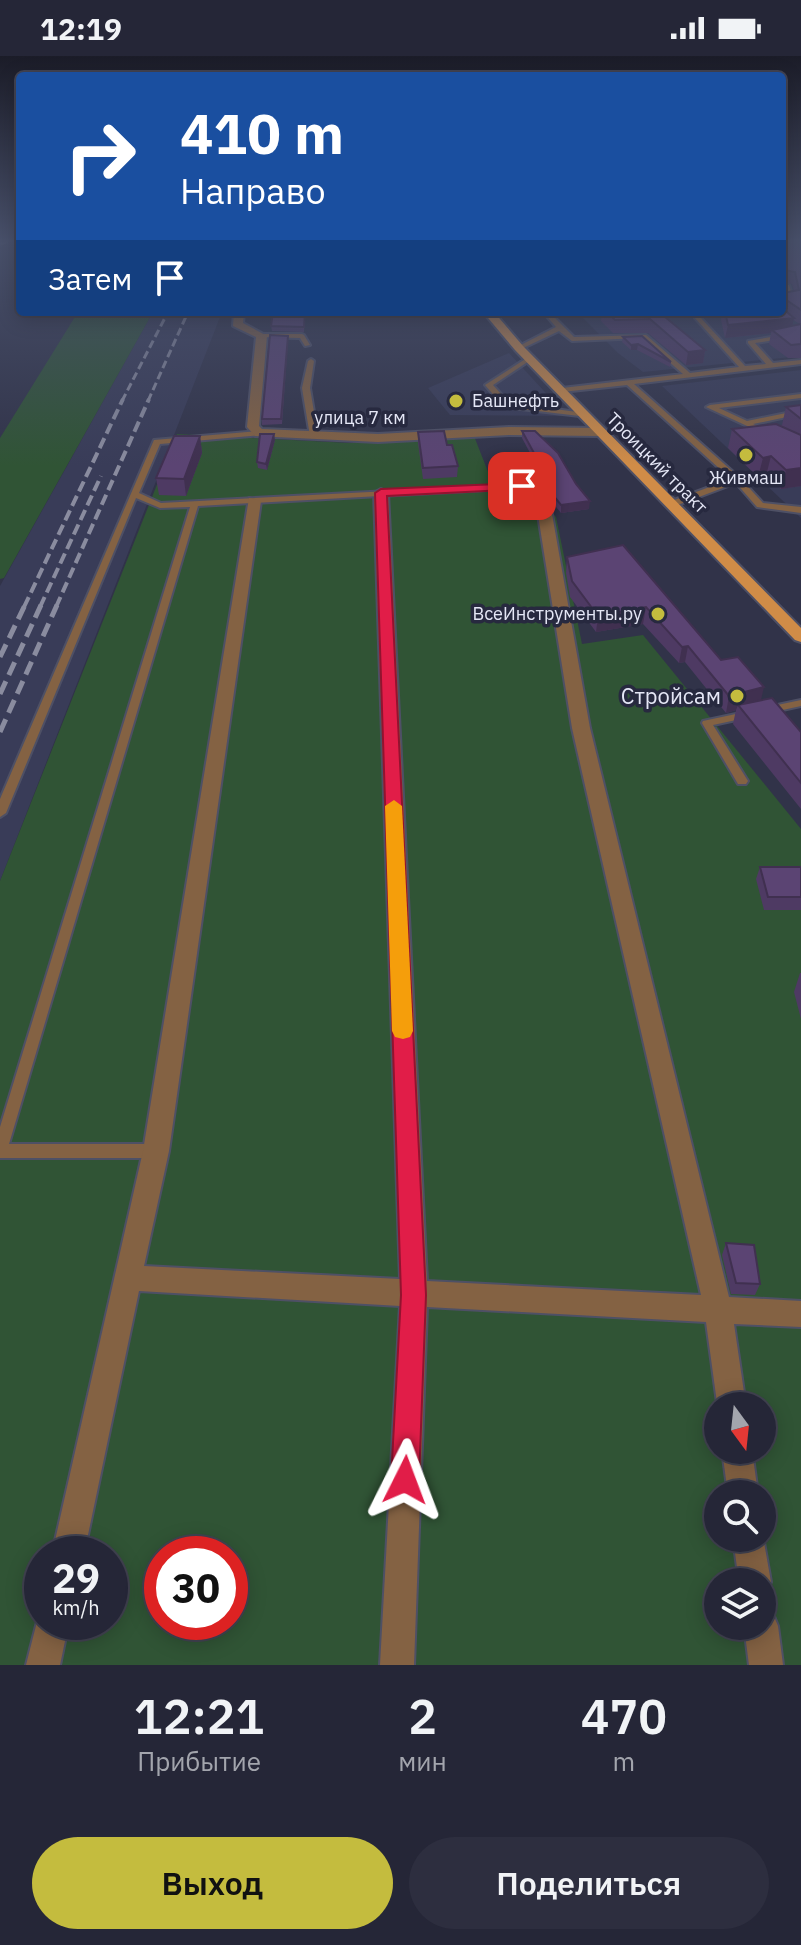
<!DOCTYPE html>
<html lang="ru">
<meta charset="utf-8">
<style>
body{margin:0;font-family:"IBM Plex Sans",sans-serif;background:#2d2e3f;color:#f1f3f6;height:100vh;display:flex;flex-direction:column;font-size:30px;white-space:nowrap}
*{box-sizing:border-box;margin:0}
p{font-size:26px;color:#a3a5ad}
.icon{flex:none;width:44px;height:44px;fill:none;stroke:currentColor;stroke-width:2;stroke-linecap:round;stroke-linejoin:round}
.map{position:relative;height:1609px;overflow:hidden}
.sheet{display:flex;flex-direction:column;background:#252637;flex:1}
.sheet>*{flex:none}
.hud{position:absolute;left:16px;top:16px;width:770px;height:244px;border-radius:8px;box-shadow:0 4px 20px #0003,0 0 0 2px #424352;background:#1a4fa0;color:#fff;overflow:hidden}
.needle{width:52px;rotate:165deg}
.tools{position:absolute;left:704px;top:1336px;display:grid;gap:16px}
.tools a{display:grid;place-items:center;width:72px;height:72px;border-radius:50%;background:#252637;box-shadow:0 4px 20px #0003,0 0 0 2px #424352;font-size:40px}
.speed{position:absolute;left:24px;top:1480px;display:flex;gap:16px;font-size:40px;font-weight:700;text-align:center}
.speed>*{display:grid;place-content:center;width:104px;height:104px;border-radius:50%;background:#252637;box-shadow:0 4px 20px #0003,0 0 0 2px #424352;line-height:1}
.speed small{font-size:20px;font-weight:400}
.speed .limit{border:12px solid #d22;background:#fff;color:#111}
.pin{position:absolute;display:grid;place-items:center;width:68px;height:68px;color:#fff;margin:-34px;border-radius:16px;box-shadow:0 4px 12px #0006}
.me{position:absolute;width:88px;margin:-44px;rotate:3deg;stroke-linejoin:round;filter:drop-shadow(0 0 6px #0008)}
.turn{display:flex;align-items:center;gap:28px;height:168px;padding:0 32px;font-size:36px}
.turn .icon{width:104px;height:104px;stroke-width:2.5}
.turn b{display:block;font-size:56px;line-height:68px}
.then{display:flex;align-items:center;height:76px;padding:0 32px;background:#0003;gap:16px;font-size:30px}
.eta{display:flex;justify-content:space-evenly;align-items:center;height:136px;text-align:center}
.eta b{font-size:48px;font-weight:600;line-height:56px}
.primary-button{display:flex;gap:16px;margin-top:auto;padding:16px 32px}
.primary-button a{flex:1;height:92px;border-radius:48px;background:#c4bc3e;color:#111;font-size:32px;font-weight:600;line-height:92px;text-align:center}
.primary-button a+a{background:#2d2e3f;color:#f1f3f6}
.status{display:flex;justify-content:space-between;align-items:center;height:56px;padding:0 40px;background:#252637;direction:ltr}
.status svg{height:22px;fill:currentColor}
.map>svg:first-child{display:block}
.built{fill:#393c58}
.green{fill:#305435;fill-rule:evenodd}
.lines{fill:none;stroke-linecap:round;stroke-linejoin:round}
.service-casing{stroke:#4e5065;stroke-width:4}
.minor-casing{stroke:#4e5065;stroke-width:4}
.primary-casing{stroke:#4e5065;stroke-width:4}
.service{fill:#846243;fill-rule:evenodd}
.minor{fill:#846243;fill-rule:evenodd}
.primary{fill:#d08c47;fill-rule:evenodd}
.rail-far2{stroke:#8a8c9f;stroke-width:3;stroke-dasharray:8 4;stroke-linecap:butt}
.rail-far1{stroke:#8a8c9f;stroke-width:4;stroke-dasharray:11 5;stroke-linecap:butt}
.rail{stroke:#8a8c9f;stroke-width:5;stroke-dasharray:14 7;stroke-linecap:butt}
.wall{fill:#4e3a63;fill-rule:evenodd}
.shaded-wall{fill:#403050}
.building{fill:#5b4473;stroke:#403050;stroke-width:2;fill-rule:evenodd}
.route{fill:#e11d48;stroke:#92132f;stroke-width:2}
.slow{fill:#f59e0b}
.poi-dot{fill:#c4bc3e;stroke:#27293f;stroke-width:3}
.labels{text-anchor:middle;stroke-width:7;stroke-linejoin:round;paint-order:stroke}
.far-poi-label{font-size:18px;fill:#e5e7f6;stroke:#27293f;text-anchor:start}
.far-street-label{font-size:18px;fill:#e5e7f6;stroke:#27293f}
.poi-label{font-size:22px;fill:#e5e7f6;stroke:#27293f;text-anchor:end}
</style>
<div class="status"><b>12:19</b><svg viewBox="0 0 49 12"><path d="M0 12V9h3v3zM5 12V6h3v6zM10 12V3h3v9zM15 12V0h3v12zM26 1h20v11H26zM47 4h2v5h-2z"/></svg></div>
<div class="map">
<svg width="801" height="1609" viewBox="0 0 801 1609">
<rect width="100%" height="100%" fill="#313349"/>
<path class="built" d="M782 185 801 200V300L643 316 618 297 577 256H782Z
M153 256H222L0 825V530Z
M509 297 567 360 450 359 428 332Z
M801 314V462L662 330Z"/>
<path class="green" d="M78 256H153L4 522 0 523V382Z
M177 378 349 387 474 380 492 426 522 425 556 461 582 588 643 579 801 773V1609H0V825ZM718 1350H762V1394H718ZM718 1438H762V1482H718ZM42 1498H110V1566H42ZM162 1498H230V1566H162ZM718 1526H762V1570H718Z"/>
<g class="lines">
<defs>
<path id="service" d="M784 228 789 229 794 245 782 248V244L788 243Z
M543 256H549L574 281 646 279 690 317 739 311 695 262 693 256H699L700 261 745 310 766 308 748 287V285L801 276V280L755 287 773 307 801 304V308L634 328 740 422 763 447 801 451V457L757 451 736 427 675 450H669V446L731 423 627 329 562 336 558 334 562 332 683 318 642 282 572 285 559 275 521 293H517V291L556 271Z
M262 278H302L304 279 310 289 305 290 300 282 260 281V279Z
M530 300 532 301V303L493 329 509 347 585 357 589 359 588 361 504 351 485 329Z
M311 303 314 305 310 332 318 380 314 382 310 380 302 332 308 305Z
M801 338V342L719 352 747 365 801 354V358L753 368 772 376 773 378 769 380 706 351 710 349Z
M259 375 263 377 262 379 160 388 139 437 161 447 522 428 526 430 522 432 198 450 9 1088H156L161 1090 164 1095 161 1100 156 1102H0V1071L190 451 160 452 136 442 6 757 0 761V743L154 384Z
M801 644V650L713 669 748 725 746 728H738L702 667 703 665Z"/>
<path id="minor" d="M234 256H244L243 267 267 280 259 370 262 373 378 378 509 371 601 372 607 376 601 380 509 379 378 386 255 380 247 371 256 281 233 270Z
M522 426 527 427 552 458 590 672 729 1241 801 1245V1271L734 1268 746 1350H718V1354L706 1266 427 1251 414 1609H380L400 1250 139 1235 84 1498H52L143 1095 249 442 261 445 169 1095 144 1210 400 1223 374 437 381 433 388 437 427 1225 701 1239 572 672 538 459 515 430Z
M722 1394H752L758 1438H728Z
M762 1475 771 1526 766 1537 762 1539V1526H739L733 1482H762Z
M40 1554 42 1566H69L60 1609H26Z
M762 1554 773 1558 778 1570 783 1609H749L744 1570H762Z"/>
<path id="primary" d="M483 256H494L523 290 801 572V586L795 584 515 294Z"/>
</defs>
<use href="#service" class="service-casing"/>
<use href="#minor" class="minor-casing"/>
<use href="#primary" class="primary-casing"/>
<use href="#service" class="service"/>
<use href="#minor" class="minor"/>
<use href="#primary" class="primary"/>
<path class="rail-far2" d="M0 188 9 185
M122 345 168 256
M148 345 188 256"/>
<path class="rail-far1" d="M24 551 123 343
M40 551 101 420
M56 551 149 343"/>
<path class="rail" d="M0 601 25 549
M0 638 41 549
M0 676 57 549"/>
</g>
<path class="wall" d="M782 185H801V302H788L769 288 771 277 725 282 721 264 723 256H782ZM787 227 792 228 794 235 785 237ZM793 264 800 268 792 270Z
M305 256 304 276 272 275 271 270Z
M602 256H659L705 294 703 307 686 309 648 277H613L601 265Z
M623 281 671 306 670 311 637 294H631L622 286Z
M288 285 282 368 262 369V363Z
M801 349V430L781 433 766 420 758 421 728 392 732 373 782 369 786 351Z
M522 375 589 453 561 457 539 430V422L543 421 522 382Z
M418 376 447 389 458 410 457 421 423 423 418 387Z
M200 380 202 397 186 440 159 439 156 422Z
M275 384 267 414 258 412 257 406Z
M623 489 721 604 761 644 801 676V753L733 668 736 654 726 657 685 606 679 607 643 568 596 576 570 541 566 517 567 501Z
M760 811H801V854H764L756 823Z
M800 917H801V963L794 936Z
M726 1187 760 1228 755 1239 731 1238 722 1199Z"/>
<path class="shaded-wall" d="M794 262 791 275 772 274 771 277 725 282 728 269Z
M638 288 637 294H631V289Z
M705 294 703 307 686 309 688 296Z
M274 378 275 384 267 414 266 408Z
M200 380 202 397 186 440 184 423Z
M771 400 766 420 758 421 763 402Z
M801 412V430L781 433 786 414Z
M590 445 589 453 561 457V449Z
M646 551 643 568 596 576 598 560Z
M688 590 685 606 679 607 682 591Z
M764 631 760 648 738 649 736 654 726 657 729 640Z"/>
<path class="building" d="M782 185H801V254L782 241ZM784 214 795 216 799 234 783 237 782 229 787 228Z
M782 252 794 262 728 269 725 256H782Z
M273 256H305L304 271 271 270Z
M607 256H659L705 294 688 296 650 263 615 264Z
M801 268V288L791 289 772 274Z
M270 279 288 280 281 363H262Z
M642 280 671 306 638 288 631 289 623 281Z
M801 349V363L786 351Z
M776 368 801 379V412L786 414 771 400 763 402 732 373Z
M444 375 447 389H452L458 410 423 412 418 376Z
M522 375H535L558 397 576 428 590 445 561 449 539 422 547 421Z
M260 378H274L266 408 257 406Z
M174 380H200L184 423 156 422Z
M623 489 721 604 738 601 764 631 729 640 688 590 682 591 646 551 598 560 572 525 567 501Z
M772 642 801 676V727L738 649Z
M760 811H801V841H768Z
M726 1187 754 1189 760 1228 736 1227Z"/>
<linearGradient id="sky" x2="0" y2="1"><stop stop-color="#1b1c28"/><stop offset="0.45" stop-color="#48506a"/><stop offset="1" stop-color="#48506a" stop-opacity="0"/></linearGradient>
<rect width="801" height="410" fill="url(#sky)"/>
<path class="route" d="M522 427 526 428V433L387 440 426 1239 419 1424 415 1434 405 1438 396 1434 391 1424 401 1239 375 437 381 433Z"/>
<path class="slow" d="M394 744 402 750 413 975 410 981 403 983 395 981 392 975 385 750Z"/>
<g class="poi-dot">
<circle cx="456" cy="345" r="8"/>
<circle cx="746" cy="399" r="8"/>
<circle cx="658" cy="558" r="8"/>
<circle cx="737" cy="640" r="8"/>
</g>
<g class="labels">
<g class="far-poi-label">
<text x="472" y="351">Башнефть</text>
<text x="746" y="428" text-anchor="middle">Живмаш</text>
<text x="642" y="564" text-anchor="end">ВсеИнструменты.ру</text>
</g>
<g class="far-street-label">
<text x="360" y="368">улица 7 км</text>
<text transform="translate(657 407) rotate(45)" y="6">Троицкий тракт</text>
</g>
<g class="poi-label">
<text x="721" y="648">Стройсам</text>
</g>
</g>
</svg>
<div class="tools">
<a><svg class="needle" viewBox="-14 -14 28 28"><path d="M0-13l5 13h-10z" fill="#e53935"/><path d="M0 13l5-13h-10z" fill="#a3a5ad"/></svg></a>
<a><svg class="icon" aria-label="search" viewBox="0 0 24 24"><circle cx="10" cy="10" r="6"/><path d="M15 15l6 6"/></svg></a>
<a><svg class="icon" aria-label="layers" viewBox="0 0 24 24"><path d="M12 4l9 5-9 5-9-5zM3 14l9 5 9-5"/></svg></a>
</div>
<div class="speed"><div>29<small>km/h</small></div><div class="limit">30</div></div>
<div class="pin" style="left:522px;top:430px;background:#d93025"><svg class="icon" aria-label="arrive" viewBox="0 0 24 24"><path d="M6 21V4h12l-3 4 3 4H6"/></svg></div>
<svg class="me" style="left:405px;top:1424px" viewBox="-20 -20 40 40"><path d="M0-17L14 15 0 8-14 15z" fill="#e11d48" stroke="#fff" stroke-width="4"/></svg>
<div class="hud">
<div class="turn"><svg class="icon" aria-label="right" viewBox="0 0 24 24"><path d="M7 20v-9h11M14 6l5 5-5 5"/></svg><div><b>410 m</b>Направо</div></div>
<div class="then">Затем<svg class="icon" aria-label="arrive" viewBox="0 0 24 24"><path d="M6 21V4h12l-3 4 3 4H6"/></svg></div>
</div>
</div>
<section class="sheet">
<div class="eta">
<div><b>12:21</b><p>Прибытие</p></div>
<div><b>2</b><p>мин</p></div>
<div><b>470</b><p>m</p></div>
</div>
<div class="primary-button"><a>Выход</a><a>Поделиться</a></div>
</section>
